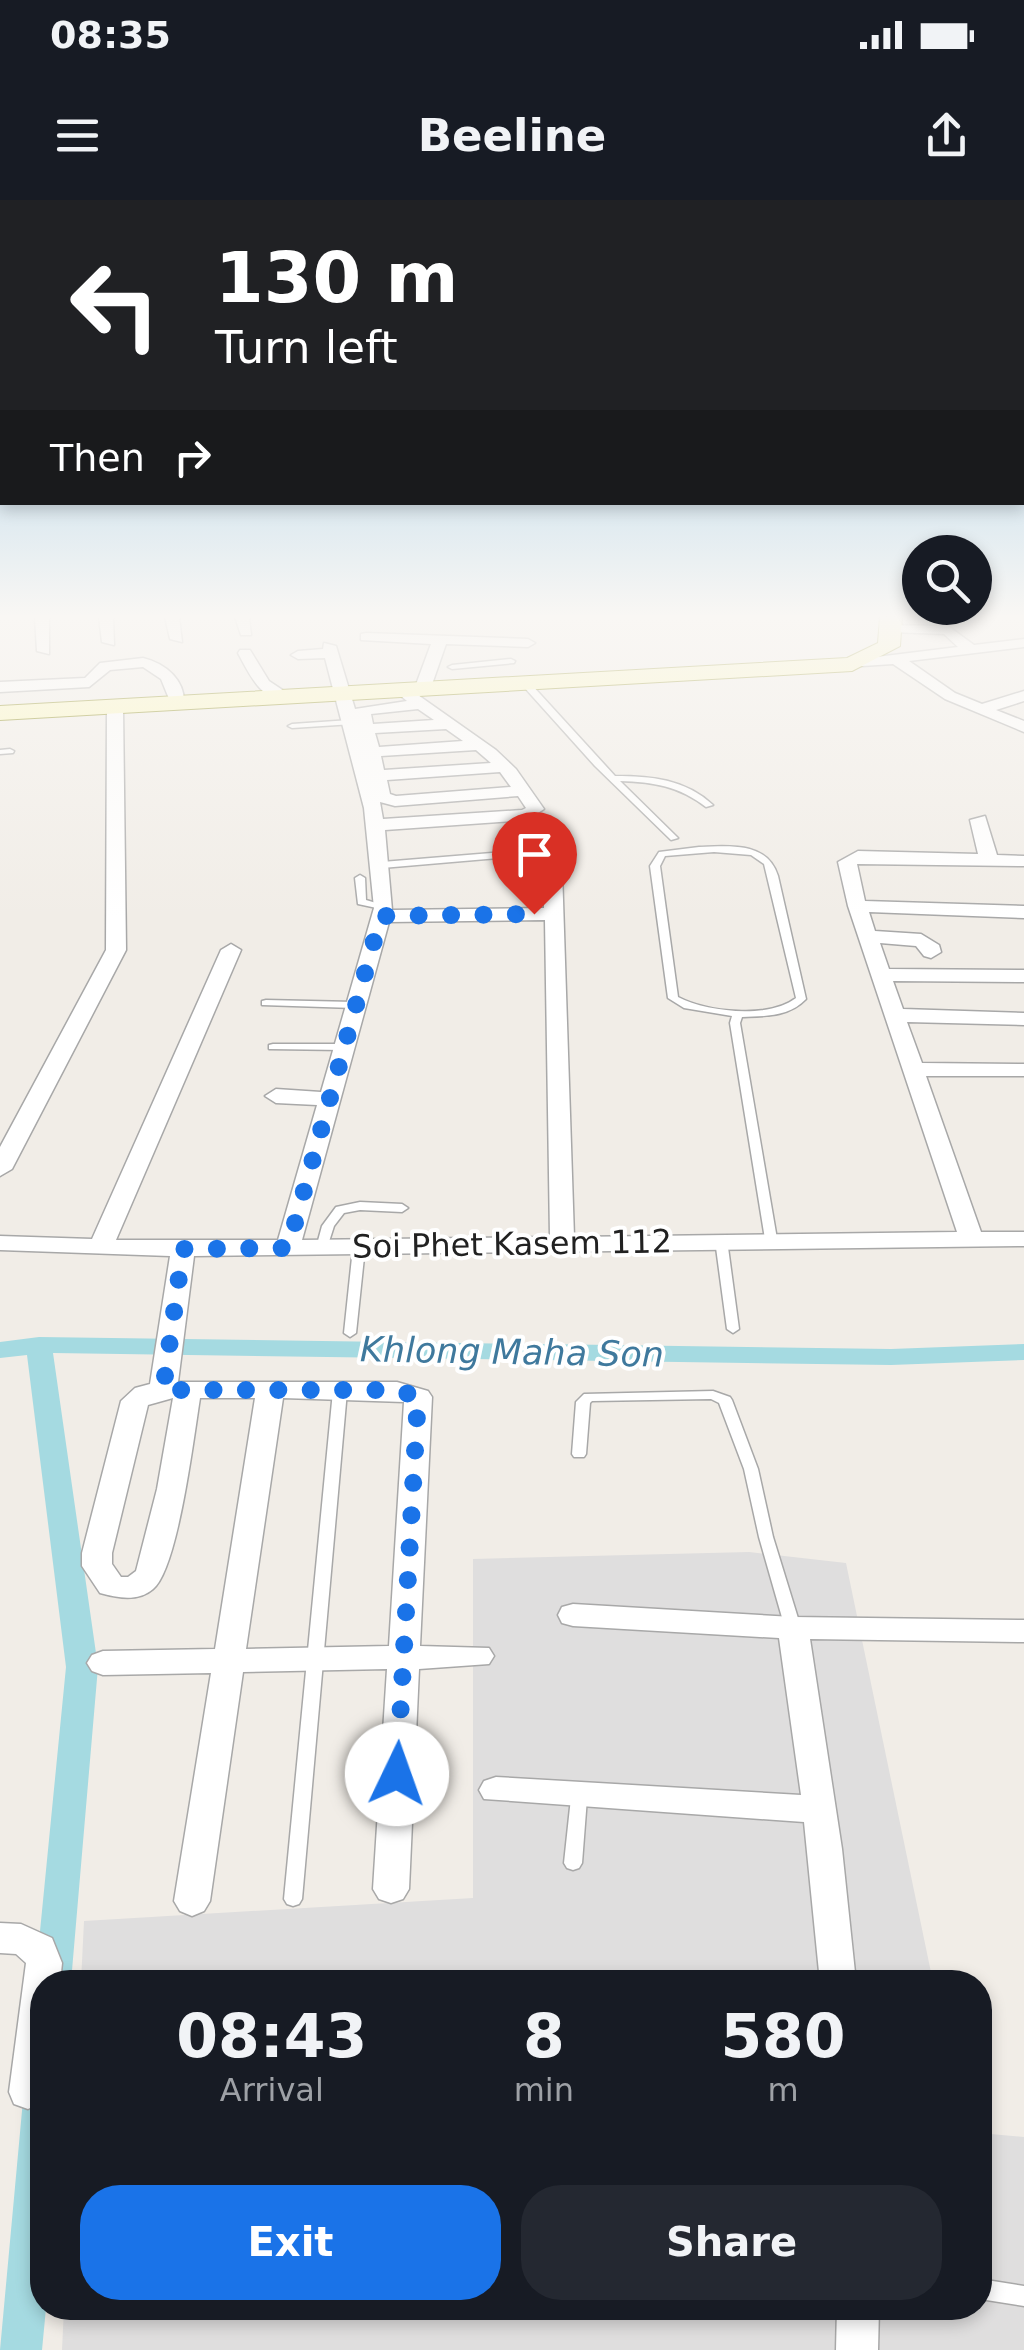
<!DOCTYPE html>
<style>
body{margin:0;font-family:"DejaVu Sans",sans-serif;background:#242831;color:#f1f3f6;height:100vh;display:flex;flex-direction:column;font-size:38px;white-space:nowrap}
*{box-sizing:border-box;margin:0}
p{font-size:32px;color:#9ea1a6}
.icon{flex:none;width:55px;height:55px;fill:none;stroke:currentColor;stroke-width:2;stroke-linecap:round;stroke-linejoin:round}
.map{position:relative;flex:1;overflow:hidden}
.details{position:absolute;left:30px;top:1770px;width:962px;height:350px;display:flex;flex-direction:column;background:#171b24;border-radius:40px;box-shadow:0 5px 15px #0003}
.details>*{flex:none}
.top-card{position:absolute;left:0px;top:0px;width:1025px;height:305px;box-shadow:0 5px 15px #0003;background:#202124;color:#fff;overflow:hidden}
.fabs{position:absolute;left:902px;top:335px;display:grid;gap:20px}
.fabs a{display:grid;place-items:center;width:90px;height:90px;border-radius:50%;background:#171b24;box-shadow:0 5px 15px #0003;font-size:50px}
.pin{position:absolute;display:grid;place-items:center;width:85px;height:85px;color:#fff;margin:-102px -42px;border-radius:50% 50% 50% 0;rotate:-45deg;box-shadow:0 0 10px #0007}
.pin .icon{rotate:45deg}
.me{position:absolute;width:110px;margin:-55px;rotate:3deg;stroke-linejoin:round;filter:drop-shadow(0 0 8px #0008)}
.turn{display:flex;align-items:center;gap:35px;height:210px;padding:0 50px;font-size:45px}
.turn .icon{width:130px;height:130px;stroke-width:2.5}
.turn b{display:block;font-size:70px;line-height:85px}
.then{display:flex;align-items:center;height:95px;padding:0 50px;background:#0003;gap:20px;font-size:38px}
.eta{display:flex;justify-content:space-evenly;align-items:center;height:170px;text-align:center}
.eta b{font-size:60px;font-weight:600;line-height:70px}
.primary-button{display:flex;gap:20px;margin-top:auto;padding:20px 50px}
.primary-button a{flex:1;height:115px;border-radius:40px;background:#1a73e8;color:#fff;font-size:40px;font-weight:600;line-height:115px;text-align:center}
.primary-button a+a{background:#242831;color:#f1f3f6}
.status{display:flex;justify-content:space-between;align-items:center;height:70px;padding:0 50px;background:#171b24;direction:ltr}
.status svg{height:28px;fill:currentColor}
header{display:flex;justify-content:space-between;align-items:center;height:130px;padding:0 50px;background:#171b24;font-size:45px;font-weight:600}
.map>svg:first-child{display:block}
.residential{fill:#dfdede}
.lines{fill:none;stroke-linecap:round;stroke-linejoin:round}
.canal{fill:#a5dae1;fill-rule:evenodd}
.lane-casing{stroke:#a8a8a8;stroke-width:3}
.street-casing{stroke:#a8a8a8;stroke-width:3}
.secondary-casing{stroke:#7f7f00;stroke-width:2}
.lane{fill:#fff;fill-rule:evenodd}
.street{fill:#fff;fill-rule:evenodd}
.secondary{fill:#fdf9b9;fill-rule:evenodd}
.route{stroke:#1a73e8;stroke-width:18;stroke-dasharray:0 32.4}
.labels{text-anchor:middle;stroke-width:8;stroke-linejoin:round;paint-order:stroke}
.street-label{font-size:32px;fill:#212121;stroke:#fff}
.water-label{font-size:35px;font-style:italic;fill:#3f799d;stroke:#fff}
</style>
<div class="status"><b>08:35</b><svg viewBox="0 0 49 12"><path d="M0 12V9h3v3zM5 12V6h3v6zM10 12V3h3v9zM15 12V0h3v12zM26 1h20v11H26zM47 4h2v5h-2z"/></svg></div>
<header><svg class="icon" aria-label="menu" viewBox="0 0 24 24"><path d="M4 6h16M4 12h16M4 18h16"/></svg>Beeline<svg class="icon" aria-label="share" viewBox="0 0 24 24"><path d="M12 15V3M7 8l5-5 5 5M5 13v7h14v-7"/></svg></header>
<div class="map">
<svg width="1024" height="2150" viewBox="0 0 1024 2150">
<rect width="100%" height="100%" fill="#f1ede7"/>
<path class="residential" d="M749 1352 846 1363 933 1782H81L84 1721 473 1698V1359Z
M980 1933 1024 1937V2150H62L64 2108H980Z"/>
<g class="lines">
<path class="canal" d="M39 1137 891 1149 1024 1144V1160L891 1165 53 1153 98 1467 71 1782H42V1794L35 1782 66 1467 27 1155 0 1158V1142Z
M42 1883V2108H46L42 2150H0L23 1900 28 1888Z"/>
<defs>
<path id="lane" d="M511 459 515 461 514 463 452 469 448 467 452 465Z
M524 483H530L615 576C651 576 685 579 713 605L706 607C679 586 653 582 620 581L678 638 671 640 595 566 524 487Z
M350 520 354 522 353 524 292 528 288 526 292 524Z
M10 549 14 551 13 553 0 554V550Z
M537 622 540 623 555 645 545 654 382 668 377 665 382 662 540 649 546 644 533 625Z
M699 647C729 646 767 641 778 676L806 799C789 817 765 816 742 817L740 823 777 1039 771 1043 765 1039 730 823 732 816 684 808 668 798 650 666 659 652ZM714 652 751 655 764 664 796 798C769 819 707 812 678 797L660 666 665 656Z
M360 675 365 678 366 700 386 706V710L358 704 355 678Z
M266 800 354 802 359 805 354 808 262 805V801Z
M273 844H343L348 847 343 850 269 849V845Z
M360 1002 402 1004 408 1008 402 1012 360 1010 344 1013 334 1026 326 1051H318L316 1048 322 1026 336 1007Z
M721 1036 727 1040 739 1129 733 1133 727 1129 715 1040Z
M359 1044 365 1048 356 1133 350 1137 344 1133 353 1048Z
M340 1187 347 1191 302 1699 299 1704 293 1706 287 1704 284 1699 333 1191Z
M713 1191 730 1197 732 1200 758 1269 773 1337 801 1428 798 1432 793 1434 788 1432 785 1428 759 1337 744 1269 719 1203 711 1199 592 1201 590 1203 586 1254 584 1257H574L572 1254 576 1202 584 1194Z
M579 1591 585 1593 587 1598 582 1663 579 1668 573 1670 567 1668 564 1663 571 1598 573 1593Z
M980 2079 1024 2086V2106L980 2099Z"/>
<path id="street" d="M35 417H49V454L37 451Z
M99 417H113L114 445 102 442Z
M165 417H179L182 442 170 439Z
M235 417H249L251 435H241Z
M886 425 948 426 974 445 1024 439V447L909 461 955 493 982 504 1024 491V501L996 510 1024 521V532L945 499 893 464 847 467 845 464 852 460 958 447 944 434 891 432 884 428Z
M366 433 528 439 535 443 528 447 446 444 430 490 422 495 414 490 431 444 361 440V434Z
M324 443 336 446 355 509 407 501 395 491 408 488 496 550 516 569 544 609 527 620 385 630 392 710 544 708V670L553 664 562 670 574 1037 957 1032 848 706 838 662 858 651 978 654 970 620 985 616 997 655 1024 656V666L857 664 865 701 1024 706V718L869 712 875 731 921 734 939 745 941 752 931 758 924 756 916 746 880 743 889 769 1024 770V782L893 781 903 809 1024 813V825L907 822 922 863 1024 864V876H926L981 1032H1024V1046L194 1056 178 1182H397L428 1191 432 1197 420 1446 489 1448 494 1456 489 1464 419 1469 409 1689 403 1699 391 1703 379 1699 373 1689 387 1469 243 1472 210 1701 204 1711 192 1716 180 1711 174 1701 211 1473 103 1475 92 1471 87 1463 92 1455 103 1451 215 1449 255 1198H200C194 1235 178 1369 153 1389 138 1402 118 1398 100 1393L82 1366V1353L121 1201 135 1188 150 1184 170 1056 0 1050V1036L92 1039 221 750 231 744 241 750 116 1040H278L317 905 276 903 265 896 276 889 321 892 374 708 364 608 325 458 298 459 291 455 298 451 323 449ZM418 509 434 520 373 524 371 514ZM446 529 463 541 379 547 375 533ZM476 550 491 563 384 570 381 556ZM500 572 511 587 396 596 390 594 387 580ZM518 596 526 608 522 610 383 619 380 602 395 606ZM545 720 550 1037 302 1040 389 722ZM173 1198 157 1289 136 1371 128 1377H121L112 1364V1353L148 1205ZM283 1198 404 1202 389 1446 246 1449Z
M240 450H250L269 481 290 495V501C263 504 249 474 238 453Z
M143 458C167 464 186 481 184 506H172L161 479 143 467 110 470 89 487 0 492V482L85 478 100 463Z
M115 503 123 508 126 750 12 969 0 976V947L106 750 107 508Z
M573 1404 793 1417 1024 1420V1442L810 1439 842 1649 856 1782H820L804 1622 484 1599 479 1590 484 1581 496 1577 801 1595 779 1438 573 1426 562 1423 558 1415 562 1407Z
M0 1723 21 1724 52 1738 62 1763 60 1782H42V1902L28 1909 14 1904 9 1892 26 1763 16 1754 0 1753Z
M837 2108H879L878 2150H836Z"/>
<path id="secondary" d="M880 417H902L900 446 852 471 0 520V506L847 458 878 443Z"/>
</defs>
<use href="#lane" class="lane-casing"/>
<use href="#street" class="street-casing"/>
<use href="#secondary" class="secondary-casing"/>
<use href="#lane" class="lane"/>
<use href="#street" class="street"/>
<use href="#secondary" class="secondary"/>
</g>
<linearGradient id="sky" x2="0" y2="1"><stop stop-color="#8dc3e5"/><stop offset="0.58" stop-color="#f9f7f4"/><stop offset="1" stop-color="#f9f7f4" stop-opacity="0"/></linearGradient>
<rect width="1024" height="718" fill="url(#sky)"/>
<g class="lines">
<path class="route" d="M397 1574 418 1197 397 1190H163L183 1049 288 1048 381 716 534 714"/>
</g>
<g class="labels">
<g class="street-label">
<text transform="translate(512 1044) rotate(-1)" y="11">Soi Phet Kasem 112</text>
</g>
<g class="water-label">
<text transform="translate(512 1152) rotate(1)" y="12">Khlong Maha Son</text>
</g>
</g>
</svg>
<div class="fabs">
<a><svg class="icon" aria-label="search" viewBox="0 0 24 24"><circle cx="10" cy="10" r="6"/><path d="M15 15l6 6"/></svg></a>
</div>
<div class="pin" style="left:534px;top:714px;background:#d93025"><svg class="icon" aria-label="arrive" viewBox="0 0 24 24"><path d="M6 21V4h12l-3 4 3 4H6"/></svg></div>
<svg class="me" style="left:397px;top:1574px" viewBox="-20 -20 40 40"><circle r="19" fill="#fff"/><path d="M0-13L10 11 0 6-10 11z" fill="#1a73e8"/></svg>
<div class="top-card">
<div class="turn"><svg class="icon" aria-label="left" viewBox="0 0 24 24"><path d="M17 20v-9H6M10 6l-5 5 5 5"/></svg><div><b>130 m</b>Turn left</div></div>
<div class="then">Then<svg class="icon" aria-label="right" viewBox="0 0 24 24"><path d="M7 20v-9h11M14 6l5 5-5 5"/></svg></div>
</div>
<section class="details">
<div class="eta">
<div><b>08:43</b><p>Arrival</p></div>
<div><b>8</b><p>min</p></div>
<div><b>580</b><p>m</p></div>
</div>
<div class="primary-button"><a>Exit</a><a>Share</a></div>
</section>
</div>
